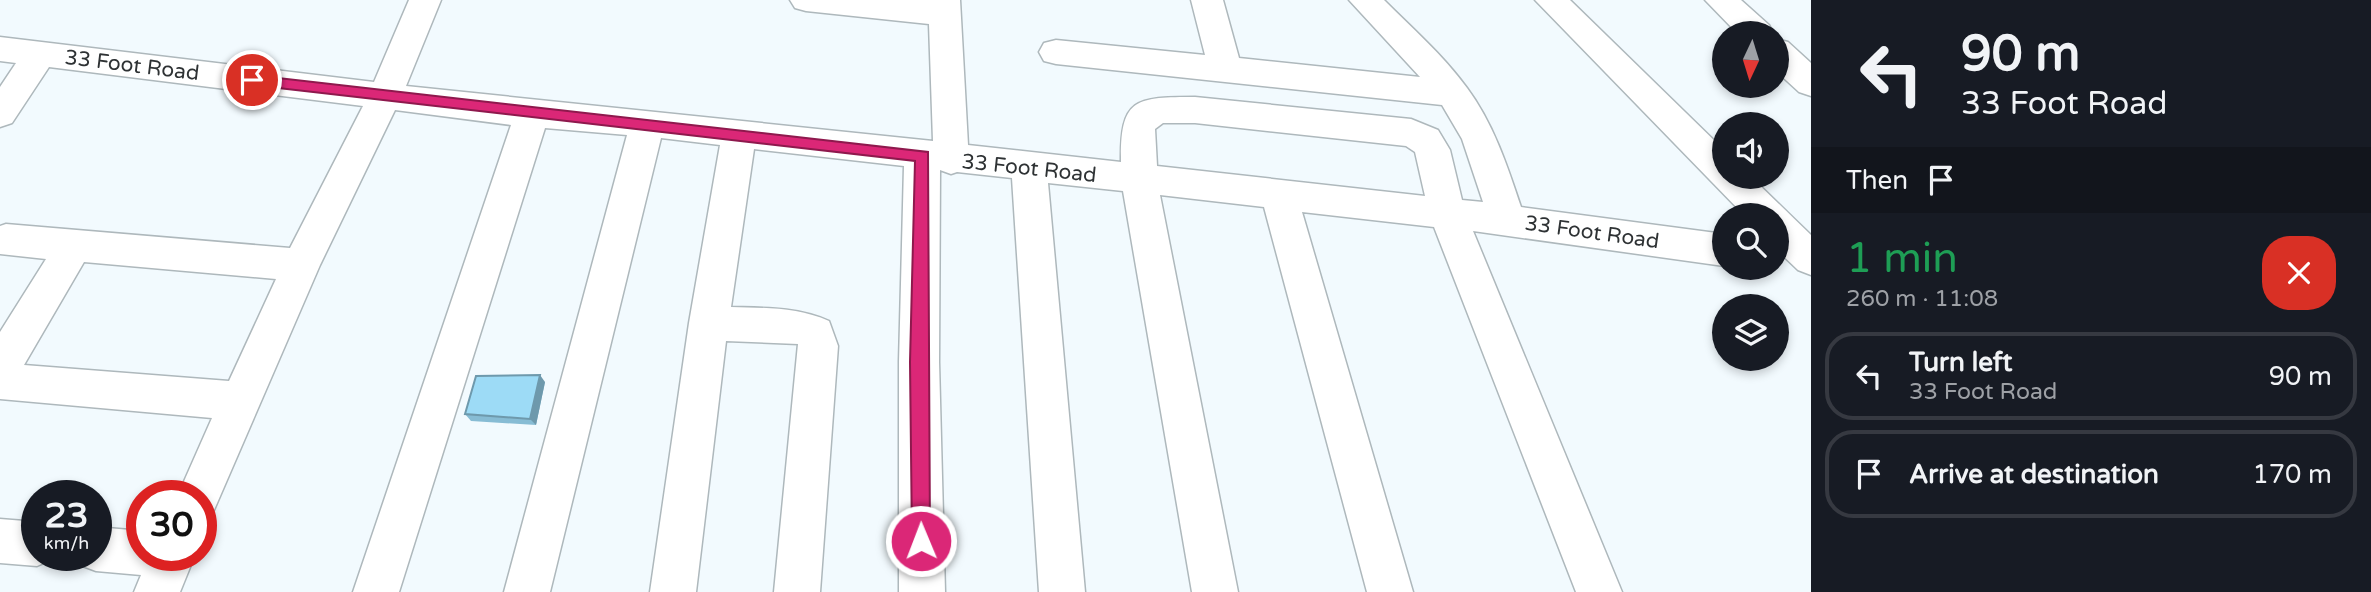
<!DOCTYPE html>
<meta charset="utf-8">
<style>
body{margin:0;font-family:"Varela Round",sans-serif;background:#242831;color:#f1f3f6;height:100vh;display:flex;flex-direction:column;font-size:26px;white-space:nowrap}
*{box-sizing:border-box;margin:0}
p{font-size:23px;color:#9ea1a6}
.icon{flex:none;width:38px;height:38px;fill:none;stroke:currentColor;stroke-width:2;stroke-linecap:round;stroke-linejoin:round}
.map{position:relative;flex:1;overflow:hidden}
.sheet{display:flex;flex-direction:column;background:#171b24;width:560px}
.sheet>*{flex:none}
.banner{background:#171b24;color:#f1f3f6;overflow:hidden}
.needle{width:46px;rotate:184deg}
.fabs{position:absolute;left:1712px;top:21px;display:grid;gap:14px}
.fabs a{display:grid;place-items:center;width:77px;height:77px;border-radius:50%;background:#171b24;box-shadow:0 4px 10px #0003;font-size:35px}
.speed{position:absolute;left:21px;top:480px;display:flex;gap:14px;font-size:35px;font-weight:700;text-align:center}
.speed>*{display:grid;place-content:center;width:91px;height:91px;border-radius:50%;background:#171b24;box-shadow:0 4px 10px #0003;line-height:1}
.speed small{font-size:18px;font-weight:400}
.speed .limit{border:10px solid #d22;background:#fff;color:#111}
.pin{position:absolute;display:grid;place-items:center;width:60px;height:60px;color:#fff;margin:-30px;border:4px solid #fff;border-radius:50%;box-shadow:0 2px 7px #0007}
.me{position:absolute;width:77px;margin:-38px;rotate:359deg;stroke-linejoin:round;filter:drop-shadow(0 0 5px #0008)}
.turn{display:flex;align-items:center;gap:24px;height:147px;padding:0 35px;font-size:32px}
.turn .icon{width:91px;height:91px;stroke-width:2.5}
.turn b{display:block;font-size:49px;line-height:60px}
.then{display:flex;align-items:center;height:66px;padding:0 35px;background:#0003;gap:14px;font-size:26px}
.round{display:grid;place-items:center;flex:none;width:74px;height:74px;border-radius:28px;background:#242831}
.overview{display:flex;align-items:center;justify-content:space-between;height:119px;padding:0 35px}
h1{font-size:42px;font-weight:600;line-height:52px;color:#1e9e55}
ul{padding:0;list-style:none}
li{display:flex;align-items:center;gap:21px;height:88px;margin:0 14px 10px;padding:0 21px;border:4px solid #363941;border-radius:28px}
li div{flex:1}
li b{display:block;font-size:26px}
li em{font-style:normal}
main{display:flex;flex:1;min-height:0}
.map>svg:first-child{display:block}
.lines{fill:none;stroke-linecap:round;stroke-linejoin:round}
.minor-casing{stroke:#aeb8bc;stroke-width:3}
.minor{fill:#fff;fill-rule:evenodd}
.wall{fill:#87bcd4}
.shaded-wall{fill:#6e99ac}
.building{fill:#9ddbf6;stroke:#6e99ac;stroke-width:2}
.route{fill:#db2777;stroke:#8e194d;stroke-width:2}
.labels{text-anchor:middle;stroke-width:5;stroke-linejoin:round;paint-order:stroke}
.street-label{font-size:21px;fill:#2e3234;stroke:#fff}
</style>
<main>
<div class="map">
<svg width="1811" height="592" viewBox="0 0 1811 592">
<rect width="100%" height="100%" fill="#f2fafe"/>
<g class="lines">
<defs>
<path id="minor" d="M409 0H441L406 86 933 141 929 24 806 11 795 8 790 0H960L968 145 1121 162C1120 98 1135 97 1195 97L1411 119 1438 130 1450 150 1462 200 1483 202 1462 139 1442 105 1056 64 1044 61 1039 52 1044 43 1056 40 1205 55 1191 0H1223L1239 58 1420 77 1349 0H1384C1412 28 1443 55 1467 88 1493 123 1507 165 1521 207L1724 234V266L1473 231 1622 592H1576L1434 227 1302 212 1413 592H1367L1264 207 1160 195 1238 592H1192L1123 191 1048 183 1085 592H1039L1012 178 957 172 951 174 940 170 939 362 945 592H899V362L904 166 754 149 731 307C765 308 797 307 829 321L838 346 820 592H774L798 344 726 341 696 592H650L689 323 720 145 661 138 550 592H504L627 135 545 128 399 592H353L511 125 395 110 320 265 214 510 201 515V495H178L212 418 0 399V332L46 259 0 254V226L6 224 290 248 363 106 49 67 12 123 0 127V87L16 63 0 61V37L374 82ZM1163 123H1195L1406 146 1415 152 1425 196 1157 166 1155 129ZM84 262 276 279 229 381 24 365Z
M1535 0H1570L1724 150V177H1751C1772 197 1790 215 1811 235V275L1798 270 1776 249V215H1744Z
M1705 0H1741L1769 25 1773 33H1737Z
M1776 39 1788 42 1811 63V96L1799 92 1776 71Z
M0 519 37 522V555H55L53 559 37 566 0 563Z
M96 527 142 531V555H195L180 592H134L141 575 96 571 80 565 76 555H96Z"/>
</defs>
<use href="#minor" class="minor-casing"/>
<use href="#minor" class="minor"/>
</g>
<path class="wall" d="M545 382 536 425 471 421 465 414Z"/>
<path class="shaded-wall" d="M540 375 545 382 536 425 530 419Z"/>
<path class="building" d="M540 375 530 419 465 414 476 376Z"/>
<path class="route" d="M252 75 928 152 930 541 927 547 921 550 914 547 912 541 910 362 915 161 252 85 245 80Z"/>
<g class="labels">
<g class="street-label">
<text transform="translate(132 65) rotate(7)" y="7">33 Foot Road</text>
<text transform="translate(1029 168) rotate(6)" y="7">33 Foot Road</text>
<text transform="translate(1592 232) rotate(8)" y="7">33 Foot Road</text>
</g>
</g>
</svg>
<div class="fabs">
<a><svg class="needle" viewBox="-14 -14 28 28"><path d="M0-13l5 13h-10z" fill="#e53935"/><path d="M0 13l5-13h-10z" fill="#9ea1a6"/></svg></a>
<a><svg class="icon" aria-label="sound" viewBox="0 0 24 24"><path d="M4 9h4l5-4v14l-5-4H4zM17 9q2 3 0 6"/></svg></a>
<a><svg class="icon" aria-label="search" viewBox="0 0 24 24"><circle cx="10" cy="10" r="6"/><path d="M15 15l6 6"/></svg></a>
<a><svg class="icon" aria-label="layers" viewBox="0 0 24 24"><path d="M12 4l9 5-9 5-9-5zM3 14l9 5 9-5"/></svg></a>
</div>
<div class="speed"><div>23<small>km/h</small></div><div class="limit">30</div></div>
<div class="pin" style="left:252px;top:80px;background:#d93025"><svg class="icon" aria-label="arrive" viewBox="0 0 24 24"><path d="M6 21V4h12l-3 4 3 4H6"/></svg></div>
<svg class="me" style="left:921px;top:541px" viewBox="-20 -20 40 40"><circle r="17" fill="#db2777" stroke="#fff" stroke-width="3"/><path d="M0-11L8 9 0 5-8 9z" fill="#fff"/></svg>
</div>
<section class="sheet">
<div class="banner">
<div class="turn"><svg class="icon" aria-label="left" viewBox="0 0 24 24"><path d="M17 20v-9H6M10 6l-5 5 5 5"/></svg><div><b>90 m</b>33 Foot Road</div></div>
<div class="then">Then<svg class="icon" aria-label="arrive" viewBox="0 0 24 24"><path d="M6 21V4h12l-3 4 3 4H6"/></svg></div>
</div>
<div class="overview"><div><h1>1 min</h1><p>260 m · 11:08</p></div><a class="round" style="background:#d93025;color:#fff"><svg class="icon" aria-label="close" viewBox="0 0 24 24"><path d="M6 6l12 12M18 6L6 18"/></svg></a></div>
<ul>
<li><svg class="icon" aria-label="left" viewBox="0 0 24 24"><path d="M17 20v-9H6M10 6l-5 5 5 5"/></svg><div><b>Turn left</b><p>33 Foot Road</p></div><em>90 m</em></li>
<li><svg class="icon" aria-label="arrive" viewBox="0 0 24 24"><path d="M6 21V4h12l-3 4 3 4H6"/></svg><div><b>Arrive at destination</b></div><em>170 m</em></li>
</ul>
</section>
</main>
